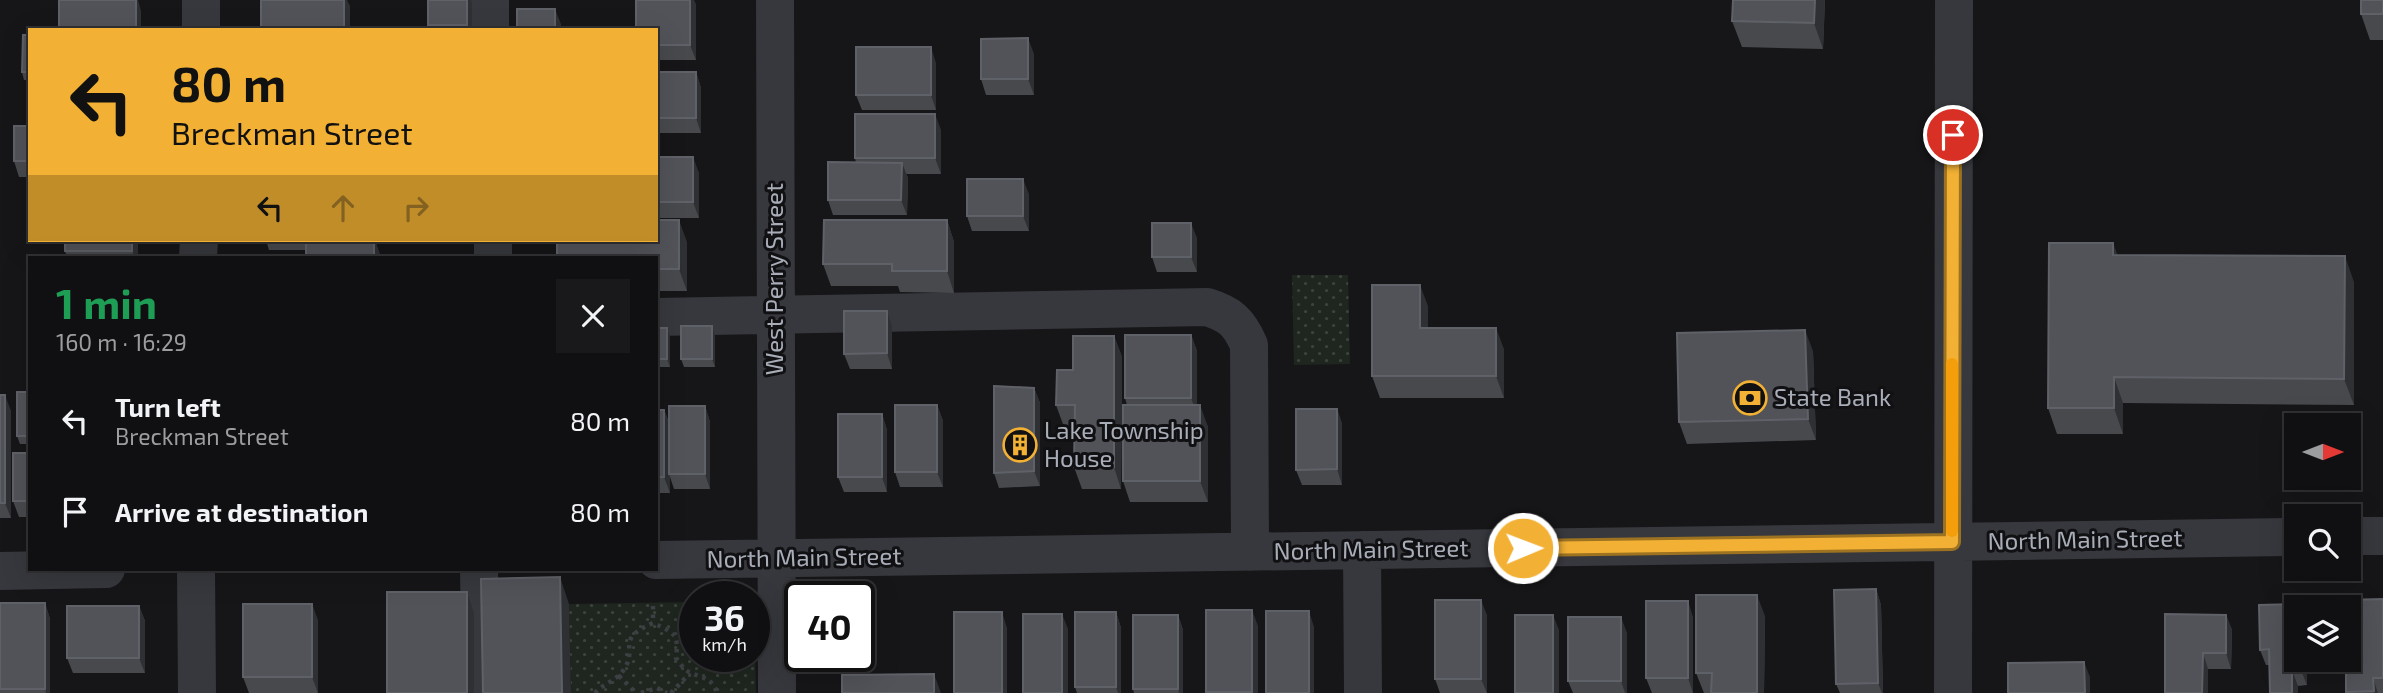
<!DOCTYPE html>
<meta charset="utf-8">
<style>
body{margin:0;font-family:"Exo 2",sans-serif;background:#19191b;color:#f1f3f6;height:100vh;display:flex;flex-direction:column;font-size:26px;white-space:nowrap}
*{box-sizing:border-box;margin:0}
p{font-size:23px;color:#9c9d9f}
.icon{flex:none;width:38px;height:38px;fill:none;stroke:currentColor;stroke-width:2;stroke-linecap:round;stroke-linejoin:round}
.map{position:relative;flex:1;overflow:hidden}
.panel{position:absolute;left:28px;top:256px;width:630px;height:315px;display:flex;flex-direction:column;background:#101012;border-radius:0px;box-shadow:0 7px 28px #0002,0 0 0 2px #303032}
.panel>*{flex:none}
.guide{position:absolute;left:28px;top:28px;width:630px;height:214px;border-radius:0px;box-shadow:0 7px 28px #0002,0 0 0 2px #303032;background:#f2b134;color:#111;overflow:hidden}
.needle{width:46px;rotate:90deg}
.buttons{position:absolute;left:2284px;top:413px;display:grid;gap:14px}
.buttons a{display:grid;place-items:center;width:77px;height:77px;border-radius:0px;background:#101012;box-shadow:0 7px 28px #0002,0 0 0 2px #303032;font-size:35px}
.speed{position:absolute;left:679px;top:581px;display:flex;gap:14px;font-size:35px;font-weight:700;text-align:center}
.speed>*{display:grid;place-content:center;width:91px;height:91px;border-radius:50%;background:#101012;box-shadow:0 7px 28px #0002,0 0 0 2px #303032;line-height:1}
.speed small{font-size:18px;font-weight:400}
.speed .limit{border:4px solid #111;border-radius:10px;background:#fff;color:#111}
.pin{position:absolute;display:grid;place-items:center;width:60px;height:60px;color:#fff;margin:-30px;border:4px solid #fff;border-radius:50%;box-shadow:0 2px 7px #0007}
.me{position:absolute;width:77px;margin:-38px;rotate:89deg;stroke-linejoin:round;filter:drop-shadow(0 0 5px #0008)}
.turn{display:flex;align-items:center;gap:24px;height:147px;padding:0 28px;font-size:32px}
.turn .icon{width:91px;height:91px;stroke-width:2.5}
.turn b{display:block;font-size:49px;line-height:60px}
.lanes{display:flex;align-items:center;height:66px;padding:0 28px;background:#0003;justify-content:center;gap:35px;direction:ltr}
.lanes .off{opacity:.35}
.round{display:grid;place-items:center;flex:none;width:74px;height:74px;border-radius:0px;background:#19191b}
.head{display:flex;align-items:center;justify-content:space-between;height:119px;padding:0 28px}
h1{font-size:42px;font-weight:700;line-height:52px;color:#1e9e55}
ul{padding:0;list-style:none}
li{display:flex;align-items:center;gap:21px;height:91px;padding:0 28px}
li div{flex:1}
li b{display:block;font-size:26px}
li em{font-style:normal}
.map>svg:first-child{display:block}
.green{fill:url(#green-dots)}
.lines{fill:none;stroke-linecap:round;stroke-linejoin:round}
.path{stroke:#3d3f44;stroke-width:4.5;stroke-dasharray:3.5 5;stroke-linecap:butt}
.minor{stroke:#37383d;stroke-width:38}
.wall{fill:#47494d}
.shaded-wall{fill:#2f3033}
.building{fill:#525359;stroke:#5f6168;stroke-width:2}
.route-casing{stroke:#9d7322;stroke-width:18}
.route{stroke:#f2b134;stroke-width:12}
.slow{stroke:#f59e0b;stroke-width:12}
.labels{text-anchor:middle;stroke-width:6;stroke-linejoin:round;paint-order:stroke}
.street-label{font-size:24px;fill:#a8adb8;stroke:#111113}
.poi-label{font-size:24px;fill:#a8adb8;stroke:#111113;text-anchor:start}
</style>
<div class="map">
<svg width="2383" height="693" viewBox="0 0 2383 693">
<defs>
<pattern id="green-dots" width="8" height="8" patternUnits="userSpaceOnUse" patternTransform="scale(1.75)"><rect width="8" height="8" fill="#1e261f"/><path d="M2 2h.1M6 6h.1" fill="none" stroke="#3c433d" stroke-width="1.8" stroke-linecap="round"/></pattern>
</defs>
<rect width="100%" height="100%" fill="#161618"/>
<path class="green" d="M1292 275H1348L1350 364 1294 365Z
M695 602V656H754V612L756 693H571L569 604Z"/>
<g class="lines">
<path class="path" d="M653 606V623
M619 676 636 693
M595 693C603 684 615 681 622 672 641 648 612 641 653 623 675 633 679 634 676 658 680 663 683 669 689 672 701 678 712 677 717 693
M641 693 657 688 667 693
M671 693 690 673"/>
<path class="minor" d="M490 0V30
M775 0 777 693
M201 30V0
M493 240V257
M198 257 199 240
M656 317 1207 307C1230 314 1239 322 1249 345L1250 552
M2348 536H2383
M1362 550 1363 693
M656 560 2296 537
M196 569 197 693
M479 569 481 693
M0 571 106 569
M1953 693 1954 0"/>
</g>
<path class="wall" d="M428 0H471L472 30H430L428 25Z
M1825 0 1823 49 1742 47 1732 21Z
M2383 0V40H2370L2361 14Z
M696 4V60H656V30Z
M30 35V80H24L22 72Z
M1034 54V95H986L981 79Z
M936 63V110H862L856 95Z
M656 72H696L701 88V133H656Z
M30 126V177H19L14 161Z
M941 130V174H906L908 178 907 215H833L828 200 856 163 855 158Z
M656 157 699 173V218H656Z
M1029 194V231H972L967 216Z
M947 220 954 242V293L900 292 898 286H831L823 264Z
M1197 238V272H1157L1152 257Z
M138 240V257H67L65 251Z
M266 240H375L380 257 306 250H269Z
M687 242V291H656V257Z
M2118 255 2354 282V405L2123 403V434H2057L2048 408Z
M1428 306V328L1504 349V398H1380L1372 376Z
M712 326 715 334V367H684L681 359Z
M892 326V369H850L844 354Z
M656 328H667L670 336V367H656Z
M1191 335 1197 351V405L1208 427V502H1130L1123 481 1127 405 1125 398Z
M1114 336 1122 357 1121 489H1082L1074 467 1075 427H1064L1056 405 1073 370Z
M1813 351 1816 440 1687 444 1679 422Z
M1034 388 1040 403V486L999 488 994 473Z
M30 392V444H20L17 436Z
M0 395 11 411V518H0Z
M937 405 943 421V487H900L895 472Z
M705 406 710 422V489H674L670 477V493H656V410H664L669 422Z
M1337 409 1342 424V485H1302L1296 470Z
M882 414 887 430V492H844L838 477Z
M30 453V517H19L13 501Z
M1876 589 1881 605 1883 693H1840L1836 684Z
M2383 599V693H2346V692Z
M0 603H45L50 619V693H0Z
M2259 605 2306 660 2307 685 2298 686 2269 665H2266L2260 650Z
M139 606 145 621V673H73L67 658Z
M1116 612 1121 628V693H1077L1075 687Z
M1178 615 1183 630V693H1134L1133 689Z
M1487 615V693H1440L1435 679Z
M2226 615 2232 630 2231 669H2208L2165 693Z
M1765 616 1764 693H1704L1696 673Z
M1693 617V693H1652L1646 678Z
M318 620V693H249L243 677Z
M1258 626V693H1206V692Z
M1627 633V693H1573L1568 681Z"/>
<path class="shaded-wall" d="M136 0H138L141 11V30H136Z
M344 0H347L350 6V30H344Z
M467 0H471L472 3V30H468L467 25Z
M690 0H694L696 4V60L690 45Z
M1815 0H1825L1823 49 1814 23Z
M555 9 561 24V30H555Z
M1028 38 1034 54V95L1028 79Z
M931 47 936 63V110L931 95Z
M696 72 701 88V133L696 118Z
M935 114 941 130V174L935 158Z
M693 157 699 173V218L693 202Z
M902 163 908 178 907 215 901 200Z
M1023 179 1029 194V231L1023 216Z
M679 220 687 242V291L679 269Z
M947 220 954 242V293L947 271Z
M1191 223 1197 238V272L1191 257Z
M132 240H138V257H135L132 251Z
M375 240 380 254V257H374Z
M2113 243 2123 269 2113 255Z
M2345 256 2354 282V405L2344 379Z
M1420 285 1428 306V349L1420 328Z
M887 311 892 326V369L887 353Z
M712 326 715 334V367L712 359Z
M667 328 670 336V367L667 359Z
M1496 328 1504 349V398L1496 376Z
M1805 330 1813 351 1816 440 1808 419Z
M1191 335 1197 351V414L1191 398Z
M1114 336 1122 357 1121 489 1114 467Z
M2114 377 2123 403V434L2114 408Z
M1034 388 1040 403V486L1034 471Z
M5 395 11 411V518L5 503Z
M937 405 943 421V487L937 472Z
M1200 405 1208 427V502L1200 481Z
M705 406 710 422V489L705 474Z
M1337 409 1342 424V485L1337 469Z
M664 410 670 425 669 474 670 477V493L664 477Z
M882 414 887 430V492L882 477Z
M560 577 569 604 571 693H562Z
M1876 589 1881 605 1883 693H1882L1878 683Z
M467 592 474 613V693H467Z
M1757 595 1765 616 1764 693H1757Z
M1481 600 1487 615V693L1481 679Z
M1688 601 1693 617V693L1688 678Z
M45 603 50 619V693H46L45 689Z
M312 604 318 620V693L312 677Z
M139 606 145 621V673L139 658Z
M1252 610 1258 626V693H1252Z
M1309 611 1314 627V693H1309Z
M1002 612 1007 628V693H1002Z
M1116 612 1121 628V693H1118L1116 687Z
M1062 614 1068 629V693H1062Z
M1178 615 1183 630V693H1179L1178 689Z
M1553 615 1559 630V693H1553Z
M2226 615 2232 630 2231 669 2226 653Z
M1621 617 1627 633V693H1625L1621 681Z
M2203 653 2208 669V693H2202Z
M2301 660H2306L2307 685 2301 670Z
M2084 662 2090 677V693H2085Z
M2292 670 2298 686V693H2292Z
M934 674 941 693H934Z
M2373 678 2378 693H2374V691Z"/>
<path class="building" d="M59 0H136V30H59Z
M261 0H344V29H261Z
M428 0H467V25H428Z
M636 0H690V45H656V30H636Z
M1733 0H1815L1814 23 1732 21Z
M2361 0H2383V14H2361Z
M517 9H555V30H517Z
M23 35H30V72H22Z
M1028 38V79H981V39Z
M856 47H931V95H856Z
M656 72H696V118H656Z
M855 114H935V158H855Z
M14 126H30V161H14Z
M656 157H693V202H656Z
M828 162 902 163 901 200H828Z
M967 179H1023V216H967Z
M656 220H679V269H656V257H557V240H656Z
M824 220H947V271H892V264H823Z
M1152 223H1191V257H1152Z
M65 240H132V251H65Z
M306 240H374V257H306Z
M2049 243H2113V255L2345 256 2344 379 2114 377V408H2048Z
M1372 285H1420V328H1496V376H1372Z
M844 311H887V353L844 354Z
M681 326H712V359H681Z
M656 328H667V359H656Z
M1805 330 1808 419 1679 422 1677 333Z
M1125 335H1191V398H1125Z
M1073 336H1114V467H1074L1075 405H1056L1057 370H1073Z
M994 386 1034 388V471L994 473Z
M17 392H30V436H17Z
M0 395H5V503H0Z
M895 405H937V472H895Z
M1123 405H1200V481H1123Z
M669 406H705V474H669Z
M1296 409H1337V469L1296 470Z
M656 410H664V477H656Z
M838 414H882V477H838Z
M13 453H30V501H13Z
M560 577 562 693H483L481 579Z
M1876 589 1878 683 1836 684 1834 590Z
M387 592H467V693H387Z
M1696 595H1757V693H1711L1712 673H1696Z
M2383 599V678H2373L2374 691 2346 692V660H2348V607H2345V600Z
M1435 600H1481V679H1435Z
M1646 601H1688V678H1646Z
M0 603H45V689H0Z
M243 604H312V677H243Z
M2299 604V607H2296V660H2301V670H2292V693H2270L2269 649 2260 650 2259 605Z
M67 606H139V658H67Z
M1206 610H1252V692H1206Z
M1266 611H1309V693H1266Z
M954 612H1002V693H954Z
M1075 612H1116V687H1075Z
M1023 614H1062V693H1023Z
M2165 614 2226 615V653H2203L2202 693H2165Z
M1133 615H1178V689H1133Z
M1515 615H1553V693H1515Z
M1568 617H1621V681H1568Z
M2084 662 2085 693H2008V663Z
M934 674V693H842V675Z"/>
<g class="lines">
<defs>
<path id="route" d="M1523 548 1952 542 1953 135"/>
</defs>
<use href="#route" class="route-casing"/>
<use href="#route" class="route"/>
<path class="slow" d="M1952 531V364"/>
</g>
<defs>
<symbol id="bank-ring" viewBox="-11 -11 22 22"><circle r="9.5" fill="#111113" stroke="#f2b134" stroke-width="1.5"/><path d="M-6-4H6V4H-6ZM0-2.3a2.3 2.3 0 1 0 0 4.6a2.3 2.3 0 1 0 0-4.6Z" fill="#f2b134"/></symbol>
<symbol id="building-ring" viewBox="-11 -11 22 22"><circle r="9.5" fill="#111113" stroke="#f2b134" stroke-width="1.5"/><path d="M-4-6H4V6H1V3H-1V6H-4ZM-2.5-4.3h1.7v1.8h-1.7ZM.8-4.3h1.7v1.8H.8ZM-2.5-1h1.7V.8h-1.7ZM.8-1h1.7V.8H.8Z" fill="#f2b134"/></symbol>
</defs>
<g fill-rule="evenodd">
<use href="#bank-ring" x="1731" y="379" width="38" height="38"/>
<use href="#building-ring" x="1001" y="426" width="38" height="38"/>
</g>
<g class="labels">
<g class="street-label">
<text transform="translate(775 279) rotate(-90)" y="8">West Perry Street</text>
<text transform="translate(2085 540) rotate(-1)" y="8">North Main Street</text>
<text transform="translate(1371 550) rotate(-1)" y="8">North Main Street</text>
<text transform="translate(804 558) rotate(-1)" y="8">North Main Street</text>
</g>
<g class="poi-label">
<text x="1774" y="406">State Bank</text>
<text x="1044" y="439">Lake Township<tspan x="1044" dy="28">House</tspan></text>
</g>
</g>
</svg>
<div class="buttons">
<a><svg class="needle" viewBox="-14 -14 28 28"><path d="M0-13l5 13h-10z" fill="#e53935"/><path d="M0 13l5-13h-10z" fill="#9c9d9f"/></svg></a>
<a><svg class="icon" aria-label="search" viewBox="0 0 24 24"><circle cx="10" cy="10" r="6"/><path d="M15 15l6 6"/></svg></a>
<a><svg class="icon" aria-label="layers" viewBox="0 0 24 24"><path d="M12 4l9 5-9 5-9-5zM3 14l9 5 9-5"/></svg></a>
</div>
<div class="speed"><div>36<small>km/h</small></div><div class="limit">40</div></div>
<div class="pin" style="left:1953px;top:135px;background:#d93025"><svg class="icon" aria-label="arrive" viewBox="0 0 24 24"><path d="M6 21V4h12l-3 4 3 4H6"/></svg></div>
<svg class="me" style="left:1523px;top:548px" viewBox="-20 -20 40 40"><circle r="17" fill="#f2b134" stroke="#fff" stroke-width="3"/><path d="M0-11L8 9 0 5-8 9z" fill="#fff"/></svg>
<div class="guide">
<div class="turn"><svg class="icon" aria-label="left" viewBox="0 0 24 24"><path d="M17 20v-9H6M10 6l-5 5 5 5"/></svg><div><b>80 m</b>Breckman Street</div></div>
<div class="lanes"><svg class="icon" aria-label="left" viewBox="0 0 24 24"><path d="M17 20v-9H6M10 6l-5 5 5 5"/></svg><svg class="icon off" aria-label="ahead" viewBox="0 0 24 24"><path d="M12 20V5M6 11l6-6 6 6"/></svg><svg class="icon off" aria-label="right" viewBox="0 0 24 24"><path d="M7 20v-9h11M14 6l5 5-5 5"/></svg></div>
</div>
<section class="panel">
<div class="head"><div><h1>1 min</h1><p>160 m · 16:29</p></div><a class="round"><svg class="icon" aria-label="close" viewBox="0 0 24 24"><path d="M6 6l12 12M18 6L6 18"/></svg></a></div>
<ul>
<li><svg class="icon" aria-label="left" viewBox="0 0 24 24"><path d="M17 20v-9H6M10 6l-5 5 5 5"/></svg><div><b>Turn left</b><p>Breckman Street</p></div><em>80 m</em></li>
<li><svg class="icon" aria-label="arrive" viewBox="0 0 24 24"><path d="M6 21V4h12l-3 4 3 4H6"/></svg><div><b>Arrive at destination</b></div><em>80 m</em></li>
</ul>
</section>
</div>
